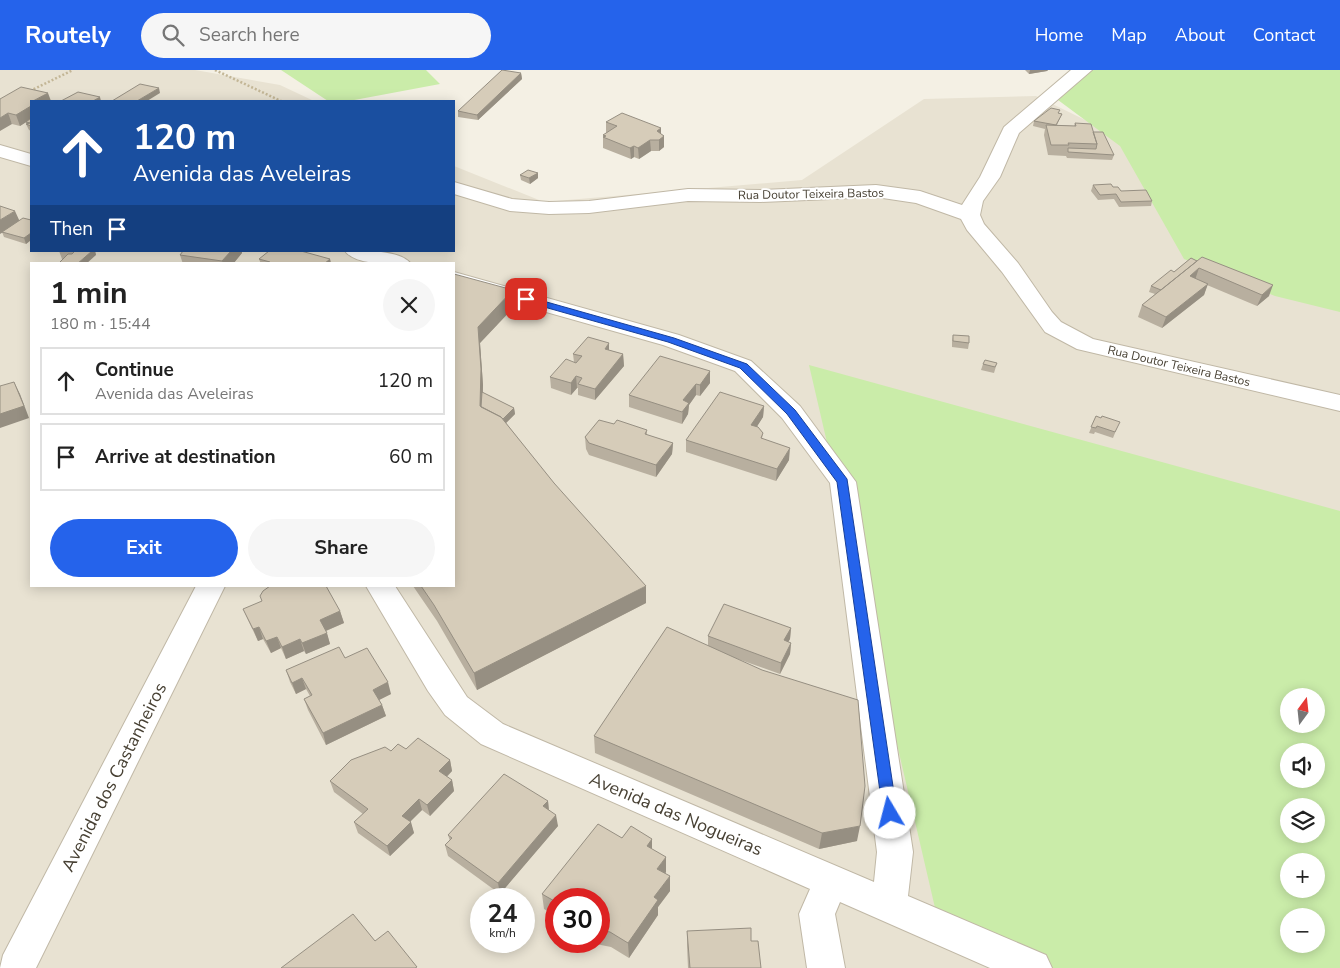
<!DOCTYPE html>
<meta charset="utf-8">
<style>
body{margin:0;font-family:"Nunito Sans",sans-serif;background:#f6f6f6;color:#222;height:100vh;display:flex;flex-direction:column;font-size:19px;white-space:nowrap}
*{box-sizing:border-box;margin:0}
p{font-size:16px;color:#767676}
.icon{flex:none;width:28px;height:28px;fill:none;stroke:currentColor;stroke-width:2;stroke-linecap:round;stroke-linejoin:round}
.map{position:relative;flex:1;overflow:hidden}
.details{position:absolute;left:30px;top:192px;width:425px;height:325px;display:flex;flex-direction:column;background:#fff;border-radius:0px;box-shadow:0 2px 12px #0003}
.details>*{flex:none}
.top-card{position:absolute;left:30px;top:30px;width:425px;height:152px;border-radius:0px;box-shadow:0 2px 12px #0003;background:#1a4fa0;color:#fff;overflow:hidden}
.needle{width:32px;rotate:15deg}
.tools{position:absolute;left:1280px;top:618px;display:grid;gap:10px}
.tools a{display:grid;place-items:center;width:45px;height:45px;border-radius:50%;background:#fff;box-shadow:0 2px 12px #0003;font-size:25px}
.speed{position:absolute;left:470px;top:818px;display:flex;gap:10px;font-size:25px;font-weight:700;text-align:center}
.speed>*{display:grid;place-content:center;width:65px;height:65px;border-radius:50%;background:#fff;box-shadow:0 2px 12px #0003;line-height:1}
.speed small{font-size:12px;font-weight:400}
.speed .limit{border:8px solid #d22;background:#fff;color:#111}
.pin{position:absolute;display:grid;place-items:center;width:42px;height:42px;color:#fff;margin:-21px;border-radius:10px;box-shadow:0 2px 8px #0006}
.me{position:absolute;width:55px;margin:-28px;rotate:352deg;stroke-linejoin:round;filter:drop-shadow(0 0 4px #0008)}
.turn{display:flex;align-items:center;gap:18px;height:105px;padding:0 20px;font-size:22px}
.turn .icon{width:65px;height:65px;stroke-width:2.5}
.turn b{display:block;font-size:35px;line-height:42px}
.then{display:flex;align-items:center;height:48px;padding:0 20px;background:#0003;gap:10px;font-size:19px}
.round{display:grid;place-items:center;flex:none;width:52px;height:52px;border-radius:26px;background:#f6f6f6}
.overview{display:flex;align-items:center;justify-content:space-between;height:85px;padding:0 20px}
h1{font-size:30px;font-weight:700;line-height:38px}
.cta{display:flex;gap:10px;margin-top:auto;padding:10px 20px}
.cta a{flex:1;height:58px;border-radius:30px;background:#2563eb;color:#fff;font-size:20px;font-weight:700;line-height:58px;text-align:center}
.cta a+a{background:#f6f6f6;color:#222}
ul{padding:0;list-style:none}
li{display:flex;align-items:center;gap:15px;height:68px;margin:0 10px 8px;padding:0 10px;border:2px solid #e0e0e0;border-radius:0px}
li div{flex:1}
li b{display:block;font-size:19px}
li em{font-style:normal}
header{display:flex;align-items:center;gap:30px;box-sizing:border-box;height:70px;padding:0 25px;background:#2563eb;color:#fff}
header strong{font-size:24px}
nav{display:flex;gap:28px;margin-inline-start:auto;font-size:18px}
.search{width:350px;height:45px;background:#f6f6f6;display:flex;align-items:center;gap:12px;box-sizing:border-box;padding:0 18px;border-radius:28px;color:#767676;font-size:19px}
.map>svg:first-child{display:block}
.residential{fill:#e8e2d2;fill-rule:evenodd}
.green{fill:#caeca9;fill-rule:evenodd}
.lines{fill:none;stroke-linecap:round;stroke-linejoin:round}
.street-casing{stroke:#c0b8a6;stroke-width:2}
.path{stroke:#c3b696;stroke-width:2.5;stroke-dasharray:2 2;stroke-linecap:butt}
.street{fill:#fff;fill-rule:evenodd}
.wall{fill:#b8af9f}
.shaded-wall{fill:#968f82}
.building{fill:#d6ccb9;stroke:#968f82}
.route{fill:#2563eb;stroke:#184099}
.labels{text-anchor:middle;stroke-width:4;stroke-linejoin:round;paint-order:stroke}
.far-street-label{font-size:12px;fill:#474033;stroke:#fff}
.near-street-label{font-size:18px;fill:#474033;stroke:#fff}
</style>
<header>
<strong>Routely</strong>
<div class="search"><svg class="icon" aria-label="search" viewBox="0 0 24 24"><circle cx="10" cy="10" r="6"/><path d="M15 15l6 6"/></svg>Search here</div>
<nav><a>Home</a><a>Map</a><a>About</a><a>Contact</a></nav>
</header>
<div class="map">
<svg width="1340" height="898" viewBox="0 0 1340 898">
<rect width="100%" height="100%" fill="#f4f0e4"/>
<path class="residential" d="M0 0H195L280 15 314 31H31V181H454V96L544 132 802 110 924 29 1036 26 1340 174V898H0ZM31 194H454V516H31ZM1289 626H1316V654H1289ZM1289 681H1316V709H1289ZM1289 736H1316V764H1289ZM1289 791H1316V819H1289ZM481 829H524V871H481ZM556 829H599V871H556ZM1289 846H1316V874H1289Z"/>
<path class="green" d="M281 0H426L440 14 349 31H328Z
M1080 0H1340V242L1275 226 1184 189 1120 76 1058 30Z
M809 295 1340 441V898H1032L939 855ZM1289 626H1316V654H1289ZM1289 681H1316V709H1289ZM1289 736H1316V764H1289ZM1289 791H1316V819H1289ZM1289 846H1316V874H1289Z"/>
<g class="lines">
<defs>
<path id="street" d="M1071 0H1092L1019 63 1000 107 983 131 980 145 984 154 1018 193 1052 242 1061 252 1093 269 1340 325V341L1077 279 1045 262 1002 202 967 160 961 149 916 133 876 127 761 132 688 131 589 143 549 144 510 141 454 124V112L512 129 549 132 589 131 688 119 761 120 876 115 920 121 962 135 980 107 1004 57Z
M0 75 31 84V96L0 87Z
M345 181C362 181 400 179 411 194 394 194 356 196 345 181Z
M454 202 679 265 751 291 800 336 856 412 913 782 908 826 1046 885 1052 898H990L840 832 835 844 845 898H807L799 844 810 819 481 674 445 645 428 621 366 516H395L467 627 503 654 874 812 877 782 830 413 782 348 735 301 663 275 454 216Z
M196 516H225L36 898H0L3 885Z"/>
</defs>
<use href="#street" class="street-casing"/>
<path class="path" d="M215 0 281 31
M30 21 73 0"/>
<use href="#street" class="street"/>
</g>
<path class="wall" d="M1025 0H1048L1047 1 1029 4Z
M521 3 522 9 478 50 458 47V41Z
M0 29 31 31V61L29 60 26 54H27L26 52 20 56 12 54Z
M1059 43 1062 44 1057 55 1074 56 1075 53 1093 62 1114 85 1112 90 1067 88 1066 86 1048 85 1044 65 1045 59 1033 56 1034 51Z
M606 52 661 58V64L664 66V77L659 81H651L639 89 634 87 631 89 603 78V65L606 63Z
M538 103V108L530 114 521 110 520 105Z
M1093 115 1113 117 1121 121 1152 131 1151 136 1119 137 1114 129 1098 130 1091 121Z
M19 150H31V170L26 174 4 167 2 162Z
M59 181H95L96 185 63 189H62Z
M183 181H242V183L233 194H183L180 185Z
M1191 188 1269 226 1257 236 1207 215 1204 225 1162 258 1138 247 1142 235 1155 224 1149 222 1151 216 1174 202Z
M259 189H330L331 194H261Z
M454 204 514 237 480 273 483 315V323L514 338 515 344 506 353 646 533 477 620 437 551 413 516H454Z
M953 265 969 273 968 279 952 277V271Z
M609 280 623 284 624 296 595 330 578 325V318H577L571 325 551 318 550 307 574 292 573 284Z
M997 293 994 303 981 300 983 294Z
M710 301V313L700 326 696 325 689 335 688 344 682 354 629 337V325Z
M764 336 763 347 757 356 763 363 762 368 789 390 776 411 686 382V370Z
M1096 346 1117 358 1113 368 1095 362 1094 364 1089 363Z
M614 354 647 360V365L673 373 672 384 656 407 589 385 586 379 585 367Z
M243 539 340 541 344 553 326 561 330 574 306 584 304 581 286 589 281 578 271 583 263 569 258 571 248 550Z
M791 558 790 569 788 572 791 573 790 584 780 604 735 588 857 771 819 779 595 683 594 666 708 576V566Z
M345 588 391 624 379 630 382 635 386 646 326 675 308 640 304 629 310 626 306 619 296 624 290 612 286 600Z
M406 679 450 690 452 701 447 707 452 710 454 721 430 746 422 740 410 751 414 763 390 786 358 763 354 752 363 744 334 722 330 711 391 681Z
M548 731 549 740 558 756 500 824 448 786 445 775 450 771 448 765Z
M652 769V779L666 802 665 804 670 821 658 837V845L629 888 611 877 596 874 593 871H599V829H556V846L544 839 542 824Z
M687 861 751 871 761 898H688L687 876Z"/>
<path class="shaded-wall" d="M1030 0H1048L1047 1 1029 4Z
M521 3 522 9 478 50 477 45Z
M159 18 160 23 147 31H137Z
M48 23 51 31H33Z
M100 27 101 31H93Z
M31 36V49L20 56 16 45Z
M8 43 12 54 0 61V48Z
M661 58V68L657 61Z
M664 66V77L659 81V70Z
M650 70 651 81 639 89 638 78Z
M634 76V87L631 89 630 78Z
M538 103V108L530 114 529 108Z
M15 141 20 152 0 164V150Z
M31 163V170L26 174 24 168Z
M92 181H95L96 185 86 194H77Z
M231 181H242V183L233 194H223L222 191Z
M330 189 331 194H324Z
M1199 198 1195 210 1190 206Z
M1208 214 1204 225 1162 258 1166 247Z
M1273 215 1269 226 1257 236 1262 225Z
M513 220 514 237 480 273 483 315 482 347 480 336 478 257Z
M609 273V285L605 279Z
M623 284 624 296 595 330V319Z
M710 301V313L700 326V315Z
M576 306 577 318 571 325V313Z
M14 312 20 324 29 348 0 358V344Z
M696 314V325L689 335 688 344 682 354 683 330Z
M764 336 763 347 751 366V355Z
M514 338 515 344 499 360V354Z
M673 373 672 384 656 407V395Z
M790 378 789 390 776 411 777 399Z
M646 516V533L477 620 474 603Z
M340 541 344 553 323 562 320 550Z
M259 557 263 569 258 571 253 559Z
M791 558 790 569 782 582 784 570Z
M327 563 330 574 306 584 302 573Z
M277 567 281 578 271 583 266 571Z
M300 569 304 581 286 589 282 577Z
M791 573 790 584 780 604 781 593Z
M302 608 306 619 296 624 292 613Z
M388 612 391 624 377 631 373 620Z
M382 635 386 646 326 675 323 663Z
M450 690 452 701 441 712 439 701Z
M452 710 454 721 430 746 427 735Z
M419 729 422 740 405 757 402 746Z
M548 731 549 742 543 736Z
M556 745 558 756 500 824 498 813Z
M411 752 414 763 390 786 387 776Z
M860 756 857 771 819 779 822 763Z
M652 769V784L647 776Z
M666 787V802L657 814V799Z
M670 806V821L658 837V845L629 888 628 873 654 827Z"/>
<path class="building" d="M502 0 521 3 477 45 458 41Z
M140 14 159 18 137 31H112Z
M21 17 48 23 33 31H31V36L16 45 8 43 0 48V29Z
M78 22 100 27 93 31H61Z
M1051 38 1060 40 1058 43 1062 44 1056 55 1034 51Z
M622 43 661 58 657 61 664 66 659 70H650L638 78 634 76 630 78 603 67 606 66 603 65 617 56 606 52Z
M31 48V56L26 54 30 53 26 52Z
M1075 53 1091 54 1097 74 1068 73 1069 75H1051L1046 55 1076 56Z
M1093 62H1103L1114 85 1068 82V78L1096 79 1097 74Z
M528 100 538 103 529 108 520 105Z
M1111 114 1113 117H1118L1121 121 1146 120 1152 131 1121 132 1116 124 1100 125 1093 115Z
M0 136 15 141 0 150Z
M23 148 31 150V163L24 168 2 162Z
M75 181H92L77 194H58L68 184H72Z
M183 181H231L222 191 180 185Z
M269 181H301L330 189 324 194H268L270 192 259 189Z
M1202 187 1273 215 1262 225 1199 198 1190 206 1208 214 1166 247 1142 235Z
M1191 188 1197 191 1161 220 1151 216 1171 200 1174 202Z
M454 204 513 220 478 257 481 299 480 336 501 347 554 413 646 516 474 603 434 535 421 516H454Z
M953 265 969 266V273L953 271Z
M588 267 609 273 605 279 623 284 595 319 578 314 582 308 576 306 571 313 550 307 566 289 576 293 582 286 573 284Z
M660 286 710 301 700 315 696 314 683 330 689 333 682 342 629 325Z
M985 290 997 293 995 297 983 294Z
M14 312 24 336 0 344V316Z
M482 322 514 338 503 349 501 347 481 337Z
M720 322 764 336 751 355 758 357 763 363 761 368 790 378 777 399 686 370Z
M1096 346 1101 348 1102 346 1120 352 1115 362 1097 356 1096 358 1091 357Z
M599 350 614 354 617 350 647 360 645 364 673 373 656 395 589 373 585 367Z
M270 516H326L340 541 320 550 327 563 302 573 300 569 282 577 277 567 266 571 259 557 253 559 243 539 262 531 260 526 263 521Z
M724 534 791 558 784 570 791 573 781 593 708 566Z
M667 557 762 600 858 630 865 716 860 756 822 763 594 666Z
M339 577 345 588 367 578 388 612 373 620 382 635 323 663 304 629 312 625 302 608 292 613 286 600Z
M418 668 450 690 439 701 452 710 427 735 419 729 402 746 411 752 387 776 354 752 368 739 330 711 351 690 385 677 391 681 398 674 406 679Z
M504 704 548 731 543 736 556 745 498 813 445 775 452 768 448 765Z
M598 754 622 768 631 756 652 769 647 776 666 787 657 799 670 806 654 827 658 830 628 873 610 862 599 860V829H556V832L542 824Z
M353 844 375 871 388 861 417 897 415 898H281Z
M751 858V871H758L761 898H690L687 861Z"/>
<path class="route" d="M523 227H529L674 268 747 294 795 340 847 409 897 743 895 748 890 749 885 748 883 743 837 412 787 344 740 298 668 272 523 231Z"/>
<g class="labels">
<g class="far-street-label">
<text transform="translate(811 124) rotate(-1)" y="4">Rua Doutor Teixeira Bastos</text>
<text transform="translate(1179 296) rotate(13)" y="4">Rua Doutor Teixeira Bastos</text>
</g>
<g class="near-street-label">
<text transform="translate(114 707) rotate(-63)" y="6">Avenida dos Castanheiros</text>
<text transform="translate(676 744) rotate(23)" y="6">Avenida das Nogueiras</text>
</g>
</g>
</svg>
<div class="tools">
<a><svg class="needle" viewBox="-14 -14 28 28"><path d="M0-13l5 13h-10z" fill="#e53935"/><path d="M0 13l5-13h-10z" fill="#767676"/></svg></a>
<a><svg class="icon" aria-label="sound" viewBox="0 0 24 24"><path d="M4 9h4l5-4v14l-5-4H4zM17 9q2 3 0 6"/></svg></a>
<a><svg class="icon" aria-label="layers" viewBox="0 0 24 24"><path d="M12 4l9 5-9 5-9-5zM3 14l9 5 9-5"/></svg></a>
<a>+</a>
<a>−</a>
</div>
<div class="speed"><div>24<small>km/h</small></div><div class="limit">30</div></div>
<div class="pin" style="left:526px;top:229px;background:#d93025"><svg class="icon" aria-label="arrive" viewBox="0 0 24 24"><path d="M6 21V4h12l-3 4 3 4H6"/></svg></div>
<svg class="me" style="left:890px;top:743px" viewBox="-20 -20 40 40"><circle r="19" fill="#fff"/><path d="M0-13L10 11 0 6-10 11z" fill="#2563eb"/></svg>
<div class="top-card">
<div class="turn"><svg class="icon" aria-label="ahead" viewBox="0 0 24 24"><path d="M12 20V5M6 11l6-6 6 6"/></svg><div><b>120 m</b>Avenida das Aveleiras</div></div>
<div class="then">Then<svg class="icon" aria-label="arrive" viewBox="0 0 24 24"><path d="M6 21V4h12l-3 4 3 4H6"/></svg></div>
</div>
<section class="details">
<div class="overview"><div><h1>1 min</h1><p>180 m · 15:44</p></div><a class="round"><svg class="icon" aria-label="close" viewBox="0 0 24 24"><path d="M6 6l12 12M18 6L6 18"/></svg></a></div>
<ul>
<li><svg class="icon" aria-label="ahead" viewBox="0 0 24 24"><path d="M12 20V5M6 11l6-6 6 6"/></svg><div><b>Continue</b><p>Avenida das Aveleiras</p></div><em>120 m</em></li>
<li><svg class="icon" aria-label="arrive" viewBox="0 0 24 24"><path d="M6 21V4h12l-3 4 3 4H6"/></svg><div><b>Arrive at destination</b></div><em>60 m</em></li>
</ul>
<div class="cta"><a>Exit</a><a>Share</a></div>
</section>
</div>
